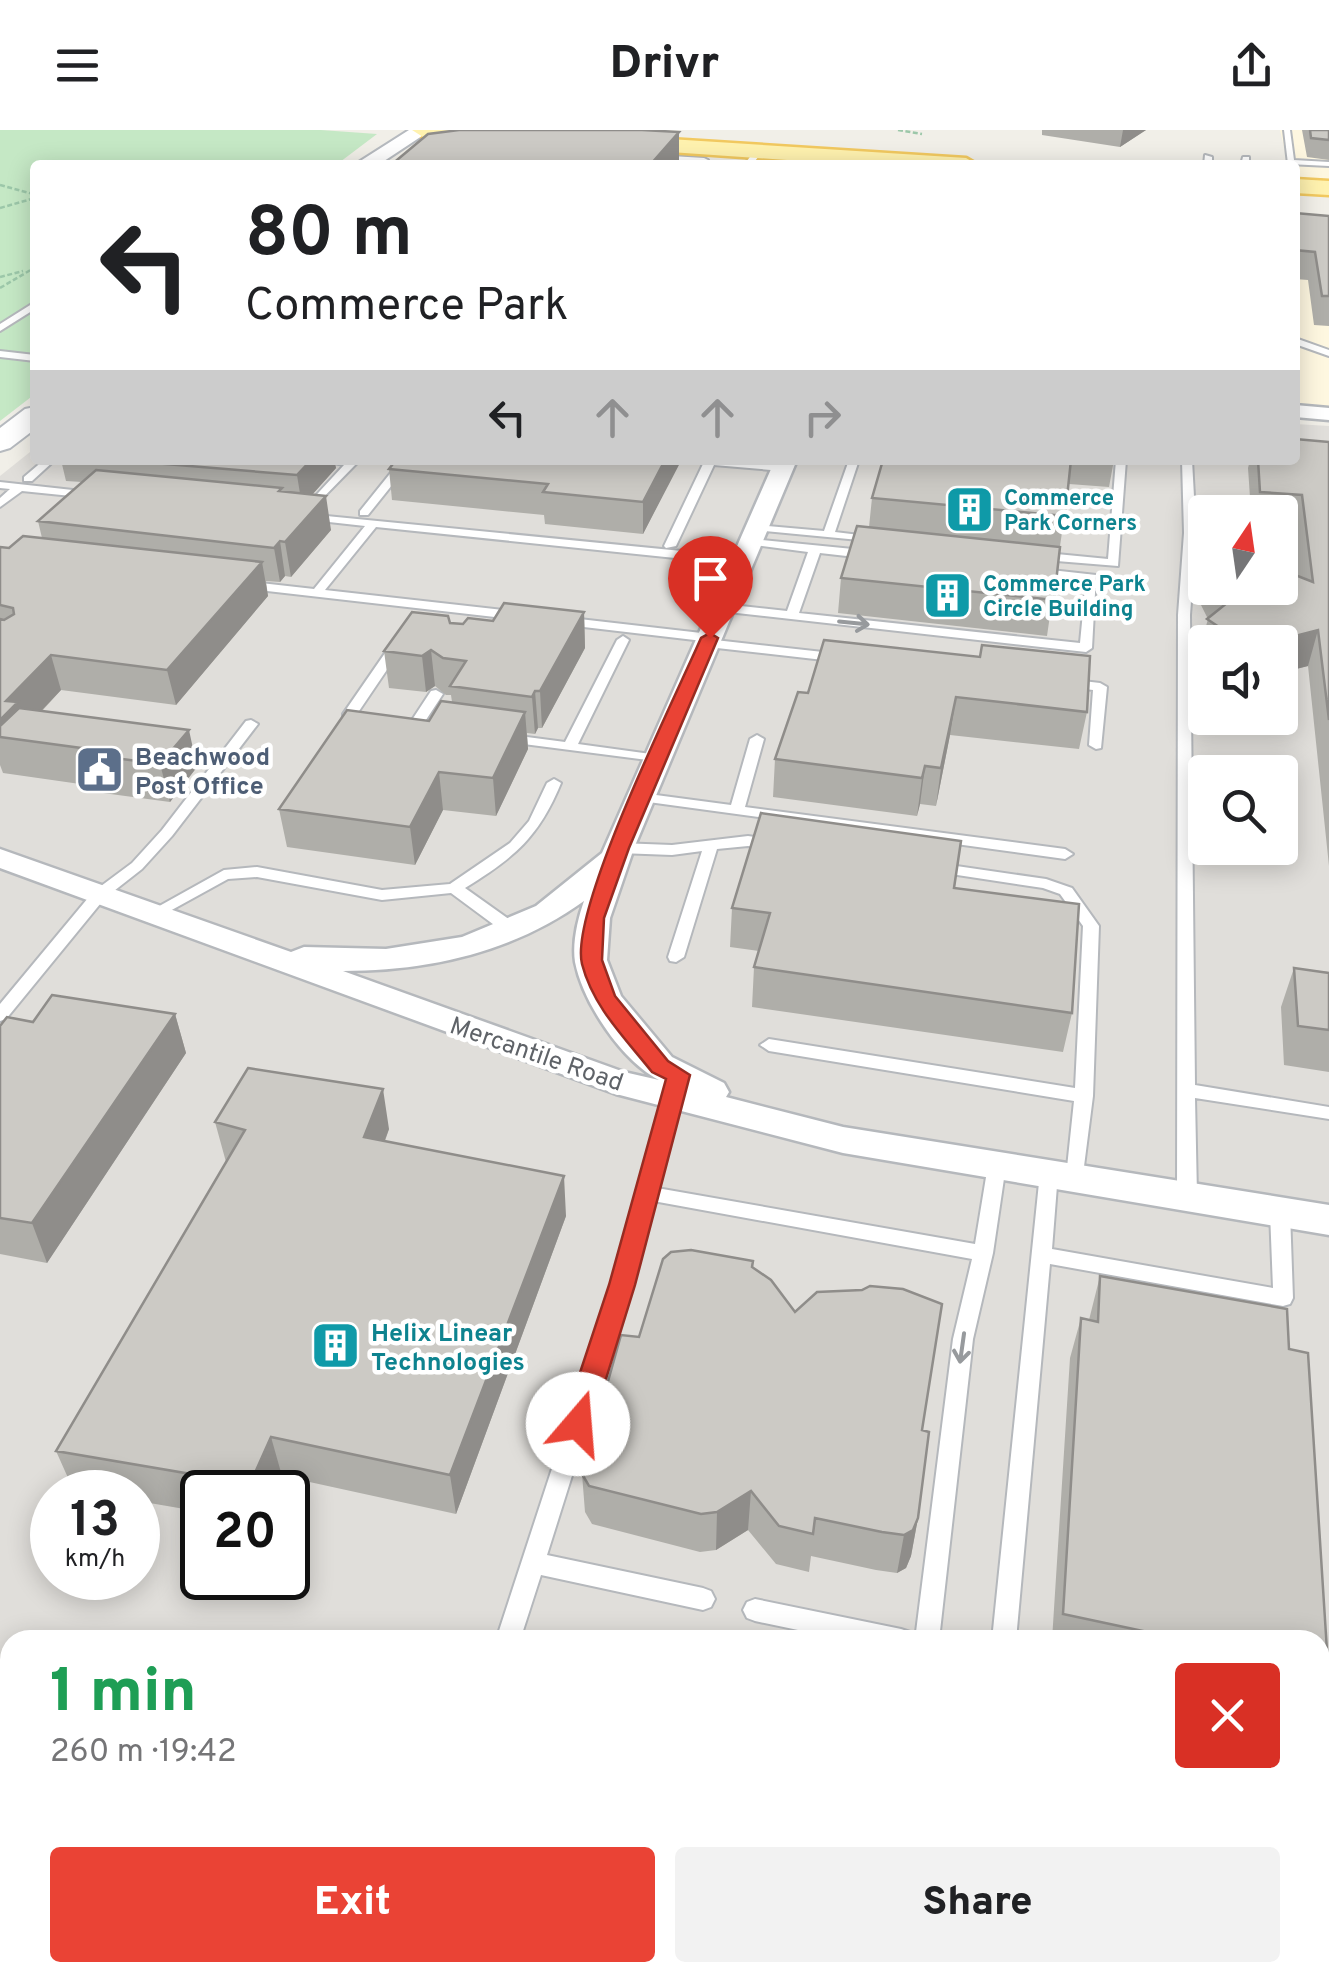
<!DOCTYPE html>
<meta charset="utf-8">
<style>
body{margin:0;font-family:Overpass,sans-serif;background:#f2f2f2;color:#202124;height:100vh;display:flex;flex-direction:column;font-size:38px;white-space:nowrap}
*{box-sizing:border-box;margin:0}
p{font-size:32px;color:#757577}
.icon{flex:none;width:55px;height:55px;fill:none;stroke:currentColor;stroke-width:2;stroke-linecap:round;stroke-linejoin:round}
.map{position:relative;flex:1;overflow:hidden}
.side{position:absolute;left:0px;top:1500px;width:1330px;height:352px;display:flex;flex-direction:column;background:#fff;border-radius:30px 30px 0 0;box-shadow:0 5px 25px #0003}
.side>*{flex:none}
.hud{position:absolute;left:30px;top:30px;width:1270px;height:305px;border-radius:10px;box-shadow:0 5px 25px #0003;background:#fff;color:#202124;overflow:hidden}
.needle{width:65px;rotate:13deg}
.controls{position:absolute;left:1188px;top:365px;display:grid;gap:20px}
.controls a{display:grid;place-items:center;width:110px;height:110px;border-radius:10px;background:#fff;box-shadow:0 5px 25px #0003;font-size:50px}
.speed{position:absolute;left:30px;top:1340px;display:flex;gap:20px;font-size:50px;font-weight:700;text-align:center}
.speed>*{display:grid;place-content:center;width:130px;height:130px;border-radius:50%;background:#fff;box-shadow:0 5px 25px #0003;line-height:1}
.speed small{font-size:25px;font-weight:400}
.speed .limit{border:5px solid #111;border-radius:15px;background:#fff;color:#111}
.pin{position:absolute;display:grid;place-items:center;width:85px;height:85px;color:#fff;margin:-102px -42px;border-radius:50% 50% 50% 0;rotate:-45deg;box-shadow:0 0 10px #0007}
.pin .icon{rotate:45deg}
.me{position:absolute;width:110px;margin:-55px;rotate:18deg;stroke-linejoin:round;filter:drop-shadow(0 0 8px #0008)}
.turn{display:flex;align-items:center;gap:35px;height:210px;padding:0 50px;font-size:45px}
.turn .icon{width:130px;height:130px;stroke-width:2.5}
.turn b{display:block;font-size:70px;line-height:85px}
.lanes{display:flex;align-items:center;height:95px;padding:0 50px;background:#0003;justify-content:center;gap:50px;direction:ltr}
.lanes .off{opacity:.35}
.round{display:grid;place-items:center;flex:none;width:105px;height:105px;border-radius:10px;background:#f2f2f2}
.head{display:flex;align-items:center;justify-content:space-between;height:170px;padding:0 50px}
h1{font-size:60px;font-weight:800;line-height:75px;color:#1e9e55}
.cta{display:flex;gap:20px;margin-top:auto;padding:20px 50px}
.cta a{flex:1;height:115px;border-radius:10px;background:#ea4335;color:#fff;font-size:40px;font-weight:800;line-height:115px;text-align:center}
.cta a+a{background:#f2f2f2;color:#202124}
header{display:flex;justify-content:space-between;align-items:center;height:130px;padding:0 50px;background:#fff;font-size:45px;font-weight:800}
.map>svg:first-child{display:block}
.commercial{fill:#fef7e0}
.industrial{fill:#e0deda;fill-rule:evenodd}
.green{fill:#c5e8c5}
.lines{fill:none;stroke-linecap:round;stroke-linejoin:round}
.lane-casing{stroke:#b5b8bc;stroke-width:4}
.street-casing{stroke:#b5b8bc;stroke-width:5}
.secondary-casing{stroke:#b6babf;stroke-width:4}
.primary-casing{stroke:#f2c960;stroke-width:5}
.path{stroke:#9cc7a9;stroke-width:2.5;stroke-dasharray:5 2.5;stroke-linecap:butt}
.lane{fill:#fff;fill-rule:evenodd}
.street{fill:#fff;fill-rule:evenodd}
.secondary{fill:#fff;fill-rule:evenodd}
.primary{fill:#fff2af;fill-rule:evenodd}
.wall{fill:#afaea9}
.shaded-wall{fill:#8f8d8a}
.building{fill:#cccac5;stroke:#8f8d8a;stroke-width:2.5}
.oneway{stroke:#979a9d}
.route{fill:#ea4335;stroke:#982c22;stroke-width:2.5}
.labels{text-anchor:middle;stroke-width:9;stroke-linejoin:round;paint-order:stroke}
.far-culture-label{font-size:22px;font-weight:bold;fill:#0d838f;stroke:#fff;text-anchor:start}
.service-label{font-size:25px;font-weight:bold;fill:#4e5e75;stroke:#fff;text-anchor:start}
.street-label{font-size:25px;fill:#5f6368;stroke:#fff}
.culture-label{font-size:25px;font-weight:bold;fill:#0d838f;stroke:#fff;text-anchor:start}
</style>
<header><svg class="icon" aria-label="menu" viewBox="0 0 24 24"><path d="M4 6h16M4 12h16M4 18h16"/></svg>Drivr<svg class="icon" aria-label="share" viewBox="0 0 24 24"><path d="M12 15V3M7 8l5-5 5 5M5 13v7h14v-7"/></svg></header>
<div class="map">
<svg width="1329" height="1852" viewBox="0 0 1329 1852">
<rect width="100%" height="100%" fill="#f1efe8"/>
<path class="commercial" d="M1280 0H1329V58L1295 56V35H1288Z
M1295 102 1329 105V284L1295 281Z"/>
<path class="industrial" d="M1295 294 1329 296V1852H0V346L35 318V330H1295ZM1205 382H1280V458H1205ZM1205 512H1280V588H1205ZM1205 642H1280V718H1205ZM52 1362H138V1448H52ZM202 1362H288V1448H202ZM10 1510H1320V1842H10Z"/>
<path class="green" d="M0 0H321L377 4 336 35H35V264L0 291Z"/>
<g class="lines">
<defs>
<path id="lane" d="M1284 0H1290L1294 30 1329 32V36L1288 34Z
M755 20 762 22 752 35H744Z
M655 25 704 28 708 30 704 32 652 29Z
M1205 25 1212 27V35H1204Z
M1243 27H1249V35H1241Z
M35 172V179L0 201V194Z
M1295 208 1329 220V226L1295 214Z
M0 221 35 225V231L0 227Z
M44 330H55L32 351H24V347Z
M318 330H353L357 333 311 380 305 377 307 375 344 335Z
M401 330H412L368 385H360V381Z
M692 330 783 335 788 338 783 341 714 335 676 416 666 418 664 416 703 334Z
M849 330H859L835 402 876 407 882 410 880 412 753 400V396L757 395 824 401Z
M1116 330H1126L1118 436 1032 429V423L1036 422 1108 429Z
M1182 330H1192L1196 403 1190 485 1195 955 1329 977V989L1195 968 1197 1066 1194 1071H1180L1177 1066 1178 485 1184 403Z
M0 352 91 362 97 365 91 368 22 361 0 377V368L10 359 0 358Z
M306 384 743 427 749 431 743 435 376 397 325 460 521 482 527 486 521 490 240 458 238 455 244 451 314 459 365 396 302 389V385Z
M751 409 873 421 879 425 873 429 820 423 799 483 1080 513 1086 451 1033 446 1027 442 1033 438 1096 445 1092 518 1086 522 719 481 717 478 723 474 787 481 808 422 747 414 745 412Z
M562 487 710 504 715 505V510L841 524 847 528 841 532 708 517 703 516V511L558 494 556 491Z
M623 506 629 510 578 614 658 625 663 626V632L500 611V605L505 604 565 612 617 510Z
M397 512 403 516 357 584 365 586V592L343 590V584L392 513Z
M1066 549 1100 553 1107 557 1101 618 1096 619 1089 615 1093 560 1061 556V550Z
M436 560 443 564 420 599 415 600 410 599 408 596 431 561Z
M251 590 258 594 172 706 142 739 105 768 6 889 0 891V874L93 762 132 733 162 700 246 591Z
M757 605 764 609 745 677 1065 719 1073 724 1065 729 641 671 634 667 641 663 731 675 750 609Z
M554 649 561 653C539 707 514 728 465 758L517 795 519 799 517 803H505L451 763 382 770 257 747 228 749 159 787 153 789 145 784 224 740 257 737 382 760 450 754 510 713 529 691 547 653Z
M748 706 776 710 784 715 776 720 748 716 717 719 684 827 676 832 670 831 668 827 702 721 672 725 619 723 611 718 619 713 672 715Z
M936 733 1046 749 1072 758 1099 796 1093 966 1082 1052H1068L1066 1047 1074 971 769 921 760 915 769 909 1075 958 1083 796 1060 764 1043 758 931 741 928 738Z
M675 949 684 955 657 1058 975 1114 988 1035 990 1030H1004L1006 1035 993 1123 973 1209 939 1510H915L953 1209 972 1129 653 1071 632 1155 547 1425 703 1458 711 1461 715 1469 711 1477 703 1480 541 1445 520 1510H496L612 1155 666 955Z
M1049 1036 1056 1038 1058 1043 1052 1119 1273 1158 1270 1082 1273 1077H1287L1290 1082 1293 1168 1290 1174 1283 1176 1050 1134 1016 1510H992L1040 1043 1042 1038Z
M755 1469 901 1499 910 1502 913 1510H846L755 1491 747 1488 743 1480 747 1472Z"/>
<path id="street" d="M1295 275 1329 278V290L1295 287Z
M775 330H797L634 718 610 788 607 830 621 866 672 927 724 953 729 962 726 967 843 997 1329 1075V1105L843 1023 616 964 0 738V719L291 822 304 817 386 819 462 807 536 776 602 723ZM584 771C578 788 572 813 575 832 583 873 622 931 659 950L624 942 343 841C430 841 513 822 584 771Z"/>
<path id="secondary" d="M409 0H431L378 35H354Z
M35 277V299L10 318 0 321V298L25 279Z"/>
<path id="primary" d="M412 0H522L531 6 520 13 423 7Z
M606 5 966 28 978 35H859L598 17 595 12Z
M1295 49 1329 51V65L1295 63Z"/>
</defs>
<use href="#lane" class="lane-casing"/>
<use href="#street" class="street-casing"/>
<use href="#secondary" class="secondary-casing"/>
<use href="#primary" class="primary-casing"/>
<path class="path" d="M898 0 922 4
M131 35 138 34
M0 55 33 64 35 68
M0 78 35 68
M0 147 23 141
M0 158 34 138"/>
<use href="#lane" class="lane"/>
<use href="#street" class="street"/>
<use href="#secondary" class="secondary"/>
<use href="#primary" class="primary"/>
</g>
<path class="wall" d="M1042 0H1146L1120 17 1042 5Z
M1302 0H1329V30L1307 27Z
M1295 83 1329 86V196L1314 195 1308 150 1295 149Z
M1329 312V736L1308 536 1280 543V512H1205V529L1198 525 1208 489 1201 475 1205 457 1280 458 1298 446 1293 399 1280 398V382H1251L1248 338 1250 330H1295Z
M61 330H334L336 338 312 365 331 400 291 447 285 446 280 452 266 451 268 466 176 575 61 560 42 581 197 637 170 672 103 663 101 657 3 643 0 635V417L9 418 42 408 38 391 82 352 66 351Z
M396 330H680L643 404 545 394 544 385 392 370 389 339Z
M883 330H1114L1109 357 1069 354 1047 506 838 483 841 448 869 397 872 368Z
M584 482 585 518 542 598H538L535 604 527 603 528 619 496 686 443 680 415 735 287 717 279 679 429 591 452 572 451 565H446L435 556 426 562 389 558 384 521 450 493 463 494Z
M824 510 1087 582 1079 619 950 605 936 676 920 674 917 686 773 667 775 629 808 563Z
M954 758 1072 883 1063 922 752 877 754 837 759 821 730 817 732 778Z
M1294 838 1329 842V942L1284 935 1281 877Z
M175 884 186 923 47 1133 0 1124V896L33 892Z
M215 992 389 999 385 1011 566 1086 456 1384 282 1346 275 1362H202V1382L138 1371V1362H91L73 1359 56 1321 226 1032Z
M753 1137 795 1182 922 1300 918 1388 911 1426 906 1438 897 1443 876 1440 811 1426 809 1442 776 1434 748 1400 716 1420 700 1422 592 1394 585 1382 582 1344 639 1207Z
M1100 1146 1287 1179 1289 1219 1308 1223 1329 1552V1852H1175V1842H1320V1510H1052L1070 1228 1081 1188 1089 1190Z"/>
<path class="shaded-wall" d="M1123 0H1146L1120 17Z
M679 2V35H650Z
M311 330H334L336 338 302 376 297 345Z
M665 330H680V333L643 404V372Z
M326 366 331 400 291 447 285 412Z
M280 411 285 446 280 452 274 418Z
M262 432 268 466 176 575 167 540Z
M584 482 585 518 542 598 540 561Z
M1318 500 1308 536 1280 543V512H1272Z
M431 520 435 556 426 562 422 526Z
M51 525 61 560 25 598 0 607V590L6 571Z
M535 561 538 598 535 604 532 567Z
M956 567 950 605 936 676 941 638Z
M525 582 528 619 496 686 493 648Z
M189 600 197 637 170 672 160 634Z
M925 636 920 674 917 686 922 648Z
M439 642 443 680 415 735 410 697Z
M175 884 186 923 47 1133 32 1093Z
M383 959 389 999 371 1047 364 1007Z
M564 1046 566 1086 456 1384 450 1345Z
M271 1307 282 1346 275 1362H252L250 1354Z
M751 1361 748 1400 716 1420 717 1382Z
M918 1388 911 1426 906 1438 897 1443 904 1405Z"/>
<path class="building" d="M459 0H642L679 2 650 35H391L428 4Z
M1310 0H1329V10L1311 8Z
M1295 83 1329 86V166H1322L1315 122 1295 120Z
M1295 309 1329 312V590L1318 500 1272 512H1260L1237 509 1207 489 1227 473 1218 458H1280V439L1313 452 1302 365 1260 362 1258 330H1295Z
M117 330H311L297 345Z
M396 330H665L643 372 543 362 548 354 389 339Z
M883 330H1071L1065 386 872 368Z
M96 340 282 358 279 361 326 366 285 412 280 411 274 418 38 391Z
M857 396 1060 417 1054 470 841 448Z
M23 406 262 432 167 540 51 525 6 571 18 572 0 590V489L4 490 14 484 13 478 0 475V417L9 418Z
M504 473 584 482 540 561H535L532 567 450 556 466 531 443 528 431 520 422 526 384 521 412 482 448 486 450 493 463 494 468 488 493 491Z
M824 510 980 527 982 515 1090 526 1087 582 956 567 941 638 925 636 922 648 775 629 798 562 808 563Z
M441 571 525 582 493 648 439 642 410 697 279 679 347 580 429 591Z
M19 578 189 600 160 634 92 625 96 620 0 607V596Z
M761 683 961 711 954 758 1079 774 1072 883 754 837 770 783 732 778Z
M1294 838 1329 843V900L1298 896Z
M52 865 175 884 32 1093 0 1088V896L7 887 33 892Z
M248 938 383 959 364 1007 564 1046 450 1345 271 1307 250 1354 56 1321 245 1000 215 992Z
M691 1120 753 1131 752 1137 771 1150 795 1182 817 1162 862 1160 870 1156 903 1159 942 1174 922 1300 929 1302 918 1388 913 1400 904 1405 882 1402 815 1388 813 1404 779 1396 751 1361 717 1382 701 1384 589 1356 582 1344 621 1205 639 1207 663 1129 671 1122Z
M1100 1146 1287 1179 1289 1219 1308 1223 1329 1552V1852H1194V1842H1320V1510H1185L1063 1484 1081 1188 1098 1192Z"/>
<defs><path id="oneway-shaft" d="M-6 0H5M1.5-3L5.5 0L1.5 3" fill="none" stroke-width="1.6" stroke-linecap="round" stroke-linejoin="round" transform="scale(2.5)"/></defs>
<g class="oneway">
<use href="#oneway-shaft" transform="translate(854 493) rotate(6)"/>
<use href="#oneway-shaft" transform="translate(962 1218) rotate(98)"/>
</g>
<path class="route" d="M710 503 718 508 629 718 604 788 602 830 615 866 668 931 690 945 635 1155 592 1294 587 1302 578 1306 568 1302 563 1294 609 1155 666 949 652 942C625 908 593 877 582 834 569 780 675 568 701 508Z"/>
<defs>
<symbol id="building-square" viewBox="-11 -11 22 22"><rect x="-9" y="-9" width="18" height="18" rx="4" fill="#0f9aa8" stroke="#fff"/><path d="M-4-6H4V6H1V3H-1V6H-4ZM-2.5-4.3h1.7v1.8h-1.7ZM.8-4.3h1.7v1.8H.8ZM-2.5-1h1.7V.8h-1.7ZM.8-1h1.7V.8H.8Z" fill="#fff"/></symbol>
<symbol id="civic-square" viewBox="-11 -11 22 22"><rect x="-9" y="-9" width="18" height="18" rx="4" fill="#5c6f8a" stroke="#fff"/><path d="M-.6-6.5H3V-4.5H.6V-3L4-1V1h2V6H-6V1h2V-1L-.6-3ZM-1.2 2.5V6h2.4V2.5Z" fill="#fff"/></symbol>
</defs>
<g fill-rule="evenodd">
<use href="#building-square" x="942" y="352" width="55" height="55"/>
<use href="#building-square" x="920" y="438" width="55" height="55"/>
<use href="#civic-square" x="72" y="612" width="55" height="55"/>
<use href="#building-square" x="308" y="1188" width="55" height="55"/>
</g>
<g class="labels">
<g class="far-culture-label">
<text x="1004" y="375">Commerce<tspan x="1004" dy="25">Park Corners</tspan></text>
<text x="983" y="461">Commerce Park<tspan x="983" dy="25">Circle Building</tspan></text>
</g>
<g class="service-label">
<text x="135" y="635">Beachwood<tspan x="135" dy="29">Post Office</tspan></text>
</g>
<g class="street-label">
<text transform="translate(537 923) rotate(19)" y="9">Mercantile Road</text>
</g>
<g class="culture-label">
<text x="371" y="1211">Helix Linear<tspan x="371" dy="29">Technologies</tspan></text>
</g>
</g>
</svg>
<div class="controls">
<a><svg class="needle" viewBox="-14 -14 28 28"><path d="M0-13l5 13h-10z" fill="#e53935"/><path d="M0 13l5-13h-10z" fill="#757577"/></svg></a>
<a><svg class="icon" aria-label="sound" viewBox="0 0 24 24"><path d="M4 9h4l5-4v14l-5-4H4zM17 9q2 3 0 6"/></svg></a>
<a><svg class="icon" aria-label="search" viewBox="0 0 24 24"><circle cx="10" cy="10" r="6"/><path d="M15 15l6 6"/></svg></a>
</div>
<div class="speed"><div>13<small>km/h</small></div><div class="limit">20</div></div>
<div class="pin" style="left:710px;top:508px;background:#d93025"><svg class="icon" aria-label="arrive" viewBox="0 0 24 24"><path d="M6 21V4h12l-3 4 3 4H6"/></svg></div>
<svg class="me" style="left:578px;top:1294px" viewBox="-20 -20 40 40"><circle r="19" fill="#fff"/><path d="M0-13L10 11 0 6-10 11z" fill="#ea4335"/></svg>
<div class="hud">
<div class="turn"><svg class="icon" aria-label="left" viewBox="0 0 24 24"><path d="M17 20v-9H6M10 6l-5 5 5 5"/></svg><div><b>80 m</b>Commerce Park</div></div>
<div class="lanes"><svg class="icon" aria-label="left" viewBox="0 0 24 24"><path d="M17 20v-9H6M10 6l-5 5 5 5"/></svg><svg class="icon off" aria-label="ahead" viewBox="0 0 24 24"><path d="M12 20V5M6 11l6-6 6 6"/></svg><svg class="icon off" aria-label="ahead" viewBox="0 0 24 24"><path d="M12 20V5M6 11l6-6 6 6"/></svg><svg class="icon off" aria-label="right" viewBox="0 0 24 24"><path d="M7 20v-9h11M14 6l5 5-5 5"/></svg></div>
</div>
<section class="side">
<div class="head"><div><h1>1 min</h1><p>260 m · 19:42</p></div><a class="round" style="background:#d93025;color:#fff"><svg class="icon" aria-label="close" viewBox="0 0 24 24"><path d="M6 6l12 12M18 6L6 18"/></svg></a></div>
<div class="cta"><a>Exit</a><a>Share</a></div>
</section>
</div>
